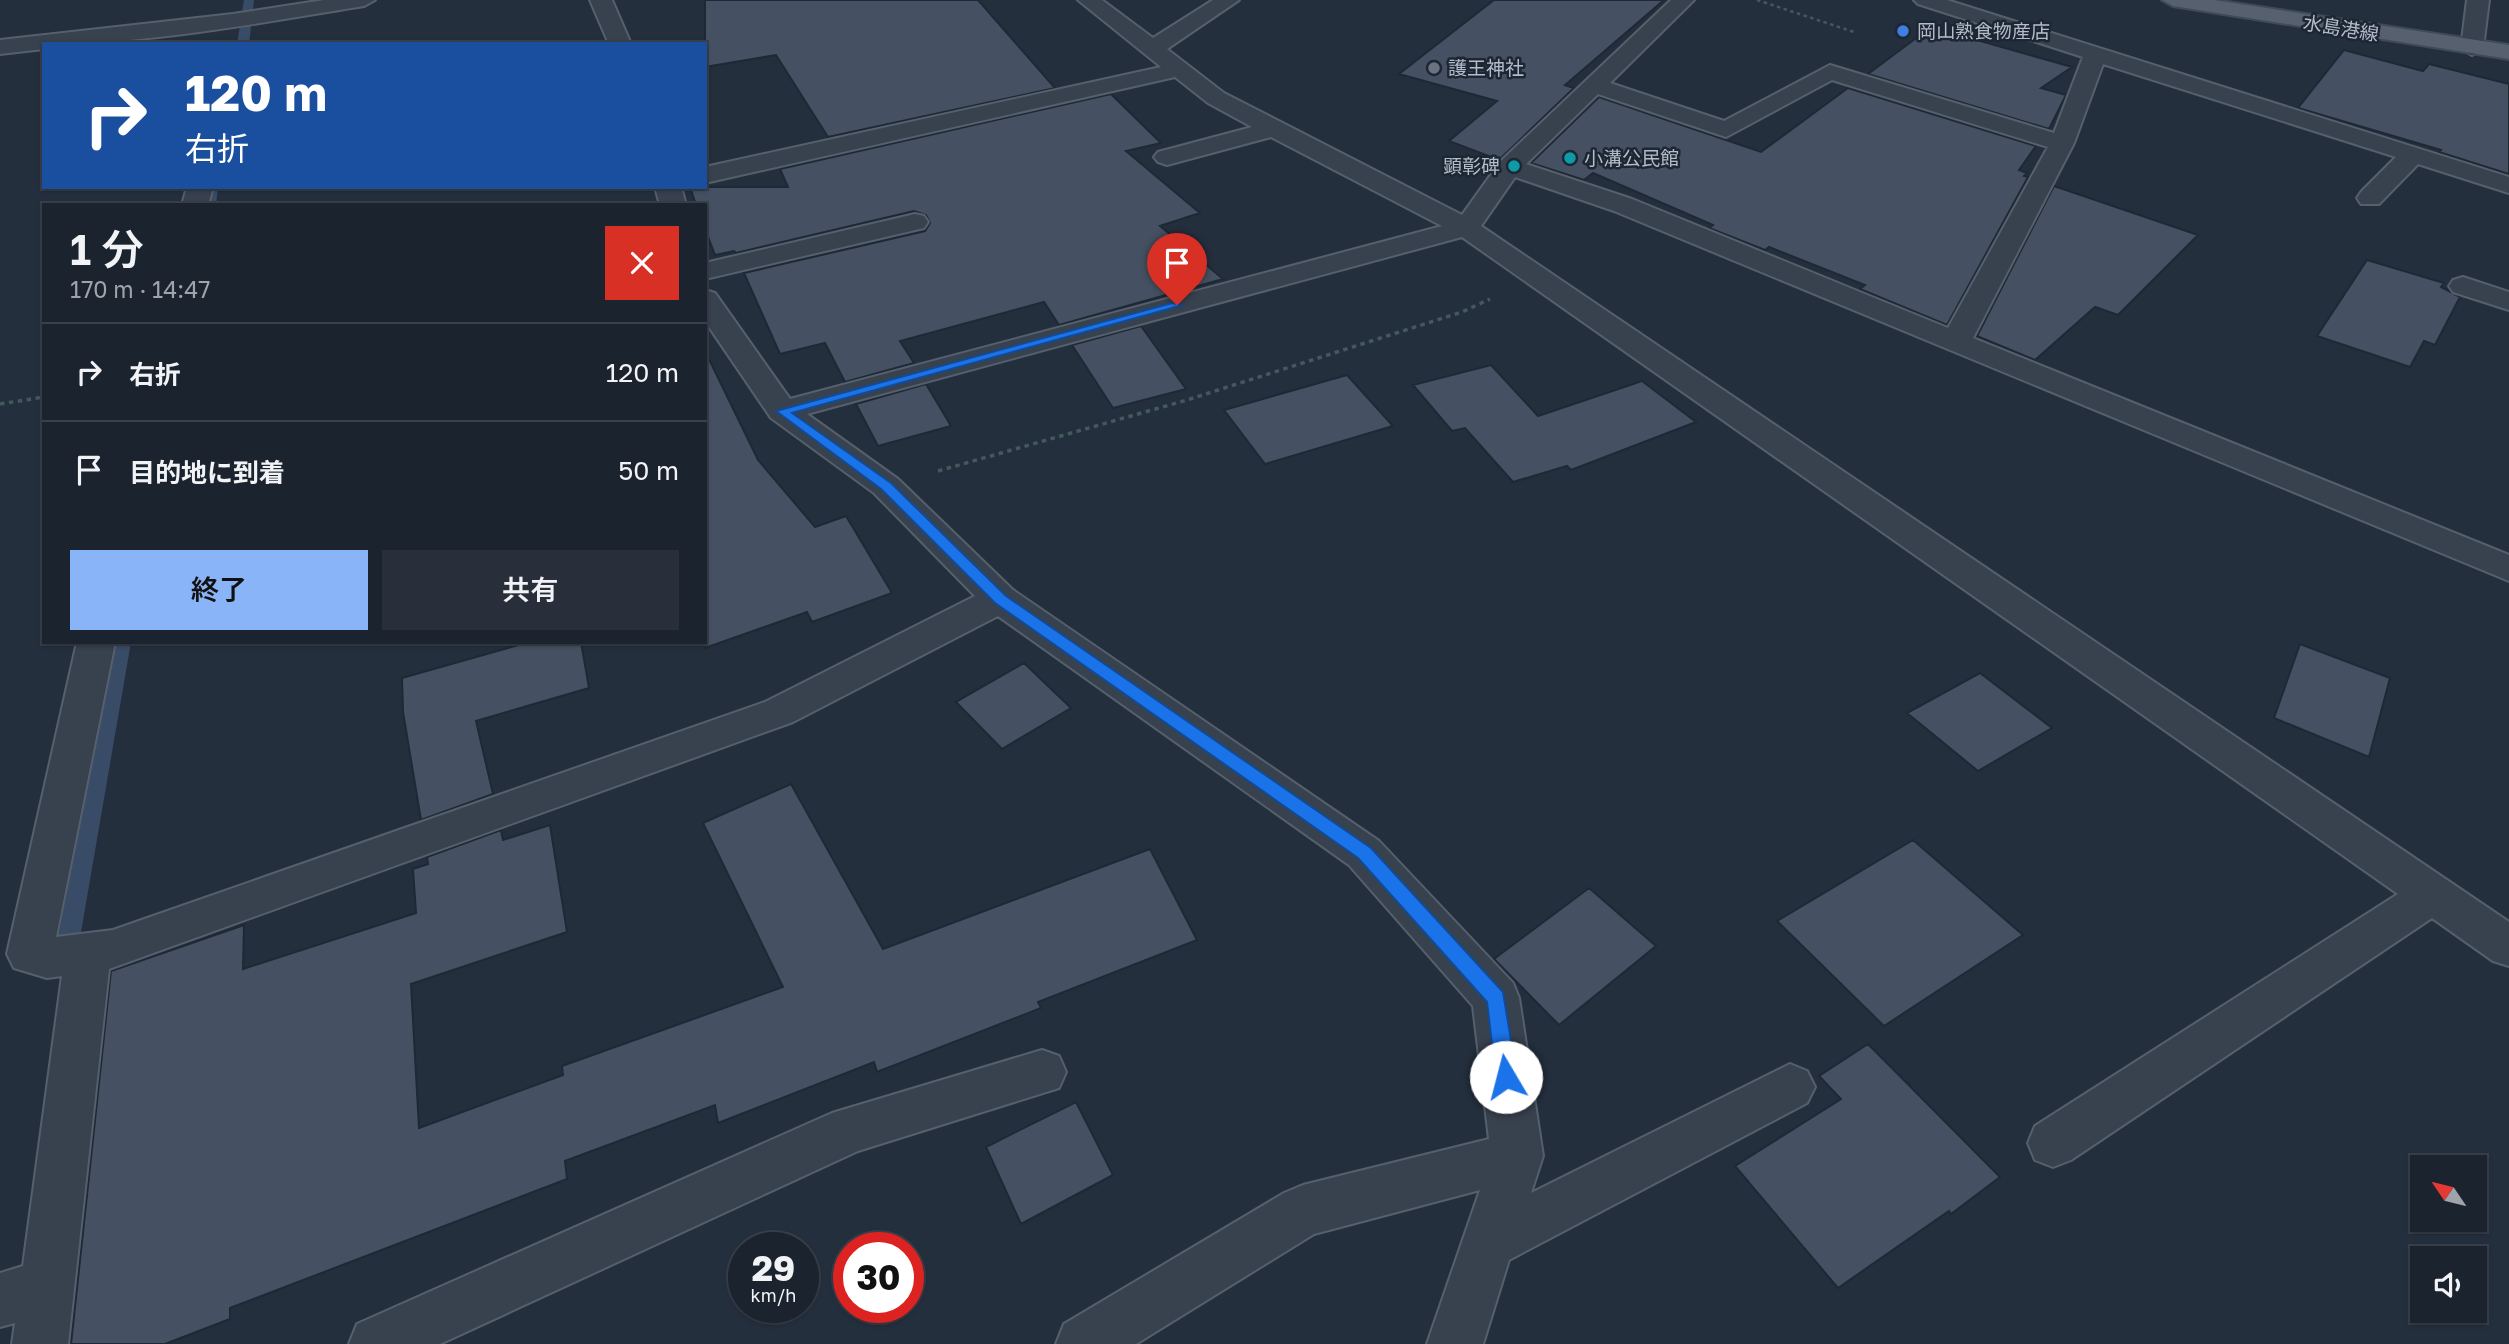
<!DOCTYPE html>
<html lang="ja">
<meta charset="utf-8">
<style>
body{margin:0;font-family:"Golos Text","Noto Sans JP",sans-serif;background:#282f3a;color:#f1f3f6;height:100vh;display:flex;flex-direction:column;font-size:26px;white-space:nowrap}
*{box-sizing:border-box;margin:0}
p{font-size:23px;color:#a0a4aa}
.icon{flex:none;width:38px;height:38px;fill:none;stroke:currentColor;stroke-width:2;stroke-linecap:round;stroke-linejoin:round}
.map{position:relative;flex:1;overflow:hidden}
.side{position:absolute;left:42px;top:203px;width:665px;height:441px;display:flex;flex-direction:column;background:#1b232e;border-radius:0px;box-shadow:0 2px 5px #0004,0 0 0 2px #39404a}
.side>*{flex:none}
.hud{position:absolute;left:42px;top:42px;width:665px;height:147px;border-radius:0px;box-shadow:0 2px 5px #0004,0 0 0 2px #39404a;background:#1a4fa0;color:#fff;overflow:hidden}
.needle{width:46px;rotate:305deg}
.fabs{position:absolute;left:2410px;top:1155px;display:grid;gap:14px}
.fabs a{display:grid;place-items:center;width:77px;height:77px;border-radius:0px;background:#1b232e;box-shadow:0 2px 5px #0004,0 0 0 2px #39404a;font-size:35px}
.speed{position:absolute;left:728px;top:1232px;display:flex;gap:14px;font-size:35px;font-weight:700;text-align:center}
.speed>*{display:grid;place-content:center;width:91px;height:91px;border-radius:50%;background:#1b232e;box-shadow:0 2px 5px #0004,0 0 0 2px #39404a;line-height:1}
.speed small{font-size:18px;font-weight:400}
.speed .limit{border:10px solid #d22;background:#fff;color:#111}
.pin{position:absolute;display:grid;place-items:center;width:60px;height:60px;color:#fff;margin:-72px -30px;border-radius:50% 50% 50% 0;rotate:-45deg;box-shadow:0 0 7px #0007}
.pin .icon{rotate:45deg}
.me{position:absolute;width:77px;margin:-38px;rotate:352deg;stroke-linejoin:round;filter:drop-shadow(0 0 5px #0008)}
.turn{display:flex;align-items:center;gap:24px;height:147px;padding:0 28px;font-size:32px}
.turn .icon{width:91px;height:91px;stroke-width:2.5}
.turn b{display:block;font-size:49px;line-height:60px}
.round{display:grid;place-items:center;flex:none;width:74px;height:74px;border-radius:0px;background:#282f3a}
.overview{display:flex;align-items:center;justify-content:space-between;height:119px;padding:0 28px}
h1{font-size:42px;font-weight:600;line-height:52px}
.action{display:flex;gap:14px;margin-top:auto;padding:14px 28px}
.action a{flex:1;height:80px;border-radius:0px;background:#8ab4f8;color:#111;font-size:28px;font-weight:600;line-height:80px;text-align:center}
.action a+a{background:#282f3a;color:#f1f3f6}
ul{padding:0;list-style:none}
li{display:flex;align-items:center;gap:21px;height:98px;padding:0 28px;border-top:2px solid #39404a}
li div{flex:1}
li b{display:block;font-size:26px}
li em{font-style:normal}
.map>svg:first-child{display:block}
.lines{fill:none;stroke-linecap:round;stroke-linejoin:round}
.stream{fill:#394c67;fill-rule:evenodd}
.building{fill:#455162;stroke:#1f2835;stroke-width:2}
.minor-casing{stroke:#565f6c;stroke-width:4}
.major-casing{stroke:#414a57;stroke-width:4}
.path-far1{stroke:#44595c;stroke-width:2.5;stroke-dasharray:3.5 3.5;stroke-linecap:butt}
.path{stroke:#44595c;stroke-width:3.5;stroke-dasharray:4.5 4.5;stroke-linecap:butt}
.minor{fill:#38414e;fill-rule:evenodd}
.major{fill:#56606e;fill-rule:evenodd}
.route{fill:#1a73e8;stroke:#114b97;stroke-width:2}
.shop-dot{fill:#3f7fe0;stroke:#1d2633;stroke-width:2.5}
.worship-dot{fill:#6b7280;stroke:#1d2633;stroke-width:2.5}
.culture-dot{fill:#0f9aa8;stroke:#1d2633;stroke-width:2.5}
.labels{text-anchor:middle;stroke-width:5;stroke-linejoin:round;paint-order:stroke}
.far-street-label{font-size:19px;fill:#b4bcc9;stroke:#1d2633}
.far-poi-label{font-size:19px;fill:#b4bcc9;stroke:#1d2633;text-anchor:start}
</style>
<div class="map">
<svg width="2509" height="1344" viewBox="0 0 2509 1344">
<rect width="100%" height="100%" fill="#242f3e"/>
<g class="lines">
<path class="stream" d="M244 0H254L249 44H237Z
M205 187H218L216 205H202Z
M113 642H131L80 938 77 945 69 948 61 945 58 938Z"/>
</g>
<path class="building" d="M705 0H978L1055 88 828 137 776 55 705 67Z
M1494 0H1664L1565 85 1574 88 1499 160 1449 141 1497 101 1399 74Z
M1931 27 2072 67 2041 88 2066 95 2049 129 1868 74Z
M2344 50 2423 71 2429 64 2509 84V174L2439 152 2441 150 2298 108Z
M1848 88 2036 146 2019 170 2027 173 2024 176 2028 177 1947 325 1860 289 1865 285 1769 247 1765 250 1709 228 1713 225 1593 173 1584 180 1531 163 1599 97 1761 152Z
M1111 94 1161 143 1126 151 1200 213 1160 226 1223 279 1059 325 1044 302 900 341 914 363 845 382 825 343 780 354 744 273 925 231 930 223 926 215 914 211 736 253 734 251 715 255 705 229V205H696L690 187H788L780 169Z
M2054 186 2198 235 2118 315 2095 307 2035 360 1977 336Z
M2367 260 2444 283 2441 287 2460 297 2435 345 2424 341 2410 367 2317 336Z
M1141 326 1186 389 1113 408 1072 345Z
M705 351 758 460 815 527 846 516 892 593 812 622 807 612 705 648Z
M1491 365 1538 416 1642 381 1696 422 1571 470 1567 466 1513 482 1465 428 1452 431 1413 385Z
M1347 375 1393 426 1265 464 1224 410Z
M926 384 951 426 878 446 856 404Z
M529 642H581L589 688 476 721 493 794 421 820 403 712 402 678Z
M2300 644 2390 678 2369 757 2274 718Z
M1024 663 1071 708 1002 749 956 702Z
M1980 673 2052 728 1978 771 1907 713Z
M791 784 883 949 1150 849 1197 940 1038 1002 1041 1008 877 1072 874 1062 718 1123 715 1105 565 1161 567 1179 230 1308V1319L165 1344H71L111 971 244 925 243 969 416 913 413 869 428 864 427 857 501 830 503 840 550 825 567 932 411 984 419 1128 563 1075 562 1066 783 987 703 823Z
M1913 840 2023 935 1884 1026 1777 921Z
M1589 888 1656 946 1559 1025 1494 959Z
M1868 1044 2000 1177 1951 1214 1949 1211 1838 1288 1735 1166 1841 1099 1819 1076Z
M1076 1102 1113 1175 1021 1224 986 1147Z"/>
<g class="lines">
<defs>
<path id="minor" d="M324 0H375L364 6C258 23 151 44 44 44V49L0 54V40L233 14Z
M590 0H612L631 44H609Z
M1078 0H1102L1153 38 1213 0H1239L1167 49 1224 93 1462 215 1500 162 1671 0H1694L1610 83 1724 121 1830 65 2054 133 2083 57 1918 4 1914 0H1947L2509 177V193L2418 164 2379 204H2361L2357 198 2361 192 2396 157 2103 64 2074 143 1973 338 2509 555V581L1614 211 1515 177 1481 226 2509 922V966L2493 961 2432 918 2071 1160 2053 1167 2035 1160 2028 1143 2035 1126 2398 894 1462 237 807 414 898 479 1013 590 1379 841 1513 983 1519 998 1543 1156 1531 1193 1790 1064 1807 1071 1815 1087 1807 1103 1509 1260 1483 1344H1427L1480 1190 1314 1234 1136 1344H1056L1064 1324 1284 1193 1303 1185 1489 1139 1473 1006 1349 865 998 616 793 722 109 969 68 1344H12L15 1323 0 1327V1273L23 1266 62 976 47 978 14 968 7 954 77 642H115L56 937 113 930 765 702 975 596 874 493 771 418 705 321V290L715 293 790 399 1442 226 1271 137 1167 165 1158 162 1154 157 1158 152 1252 127 1208 103 1175 77 705 183V167L1161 67ZM1832 80 2048 147 1948 328 1632 199 1526 164 1598 94 1726 137Z
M2467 0H2489L2483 48 2472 55 2461 48Z
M187 187H213L208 205H182Z
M655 187H681L686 205H660Z
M915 214 924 216 928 222 924 228 705 279V263Z
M2463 277 2509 292V310L2453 292 2449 286 2453 280Z
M1042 1050 1059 1056 1066 1072 1059 1088 858 1151 440 1344H349L357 1324 832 1113Z"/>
<path id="major" d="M2162 0H2214L2509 45V59L2173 6Z"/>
</defs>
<use href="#minor" class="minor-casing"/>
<use href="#major" class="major-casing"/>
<path class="path-far1" d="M1757 0 1854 32"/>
<path class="path" d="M0 404 44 397
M938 471 1187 400 1462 312 1490 299"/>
<use href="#minor" class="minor"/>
<use href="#major" class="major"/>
</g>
<path class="route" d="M1172 303 1183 305 792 413 891 483 1006 596 1371 848 1503 992 1517 1077 1514 1084 1506 1087 1499 1084 1496 1077 1487 1002 1358 858 995 603 881 489 776 411Z"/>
<circle class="shop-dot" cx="1903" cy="31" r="7"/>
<circle class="worship-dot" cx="1434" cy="68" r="7"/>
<g class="culture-dot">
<circle cx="1570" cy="158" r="7"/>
<circle cx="1514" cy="166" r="7"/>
</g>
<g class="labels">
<g class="far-street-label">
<text transform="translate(2341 28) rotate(9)" y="7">水島港線</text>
</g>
<g class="far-poi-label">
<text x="1917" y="38">岡山熟食物産店</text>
<text x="1448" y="75">護王神社</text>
<text x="1584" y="165">小溝公民館</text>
<text x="1500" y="173" text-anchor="end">顕彰碑</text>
</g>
</g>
</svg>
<div class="fabs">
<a><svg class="needle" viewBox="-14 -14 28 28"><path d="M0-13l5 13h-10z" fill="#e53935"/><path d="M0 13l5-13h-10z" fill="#a0a4aa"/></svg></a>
<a><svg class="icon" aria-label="sound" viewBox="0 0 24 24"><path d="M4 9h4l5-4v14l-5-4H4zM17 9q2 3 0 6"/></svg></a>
</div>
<div class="speed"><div>29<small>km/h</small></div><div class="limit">30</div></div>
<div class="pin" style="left:1177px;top:305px;background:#d93025"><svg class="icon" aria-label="arrive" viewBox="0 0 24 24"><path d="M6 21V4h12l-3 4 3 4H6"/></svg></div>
<svg class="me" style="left:1506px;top:1077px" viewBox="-20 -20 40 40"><circle r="19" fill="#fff"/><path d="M0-13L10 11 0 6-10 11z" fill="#1a73e8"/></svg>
<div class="hud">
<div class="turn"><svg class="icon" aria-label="right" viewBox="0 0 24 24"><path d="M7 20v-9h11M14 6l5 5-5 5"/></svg><div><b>120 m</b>右折</div></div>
</div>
<section class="side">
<div class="overview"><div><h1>1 分</h1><p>170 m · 14:47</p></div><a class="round" style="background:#d93025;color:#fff"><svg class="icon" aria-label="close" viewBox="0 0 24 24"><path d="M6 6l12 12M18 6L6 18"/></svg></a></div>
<ul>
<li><svg class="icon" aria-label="right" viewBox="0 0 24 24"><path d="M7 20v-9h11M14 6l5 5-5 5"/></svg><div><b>右折</b></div><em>120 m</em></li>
<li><svg class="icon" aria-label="arrive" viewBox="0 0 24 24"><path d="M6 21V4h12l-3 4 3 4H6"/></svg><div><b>目的地に到着</b></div><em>50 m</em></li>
</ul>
<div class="action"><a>終了</a><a>共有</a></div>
</section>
</div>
